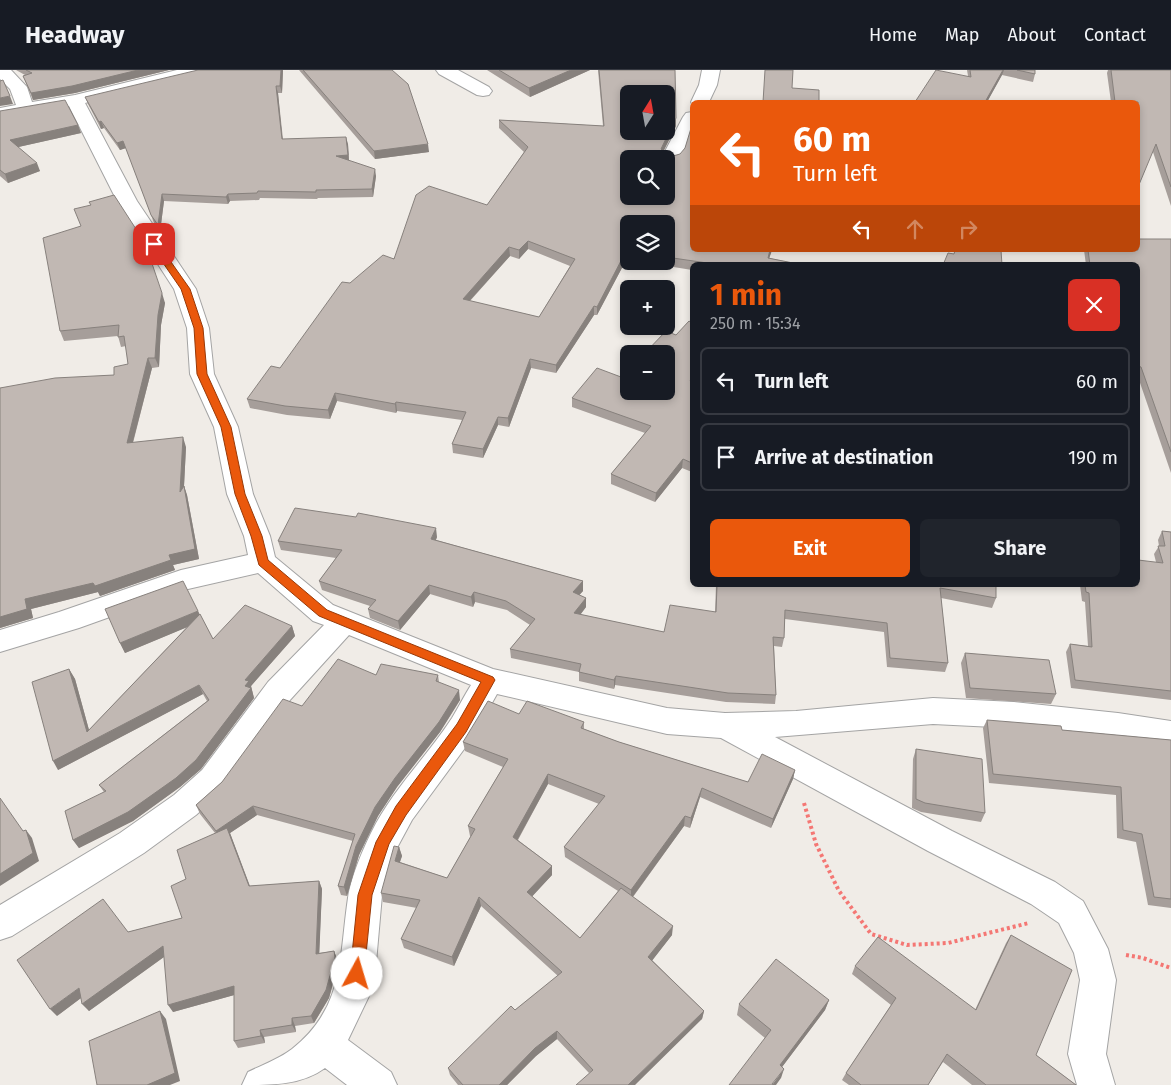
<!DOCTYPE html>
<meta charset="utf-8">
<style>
body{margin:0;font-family:"Fira Sans",sans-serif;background:#20242c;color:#f1f3f6;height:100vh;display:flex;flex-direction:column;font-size:19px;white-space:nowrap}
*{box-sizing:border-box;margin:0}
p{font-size:16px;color:#9ea1a6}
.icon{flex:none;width:28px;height:28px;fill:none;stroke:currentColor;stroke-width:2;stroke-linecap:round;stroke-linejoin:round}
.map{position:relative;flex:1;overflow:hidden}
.sheet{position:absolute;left:690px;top:192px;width:450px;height:325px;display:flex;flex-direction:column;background:#171b24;border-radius:8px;box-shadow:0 2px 8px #0003}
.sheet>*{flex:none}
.guide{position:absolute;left:690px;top:30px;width:450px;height:152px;border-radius:8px;box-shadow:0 2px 8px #0003;background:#ea580c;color:#fff;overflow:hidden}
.needle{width:32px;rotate:11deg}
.buttons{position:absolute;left:620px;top:15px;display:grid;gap:10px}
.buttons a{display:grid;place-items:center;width:55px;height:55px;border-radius:8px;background:#171b24;box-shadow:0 2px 8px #0003;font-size:25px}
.pin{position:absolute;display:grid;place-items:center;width:42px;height:42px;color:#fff;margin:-21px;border-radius:10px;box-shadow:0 2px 8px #0006}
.me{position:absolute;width:55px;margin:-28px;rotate:6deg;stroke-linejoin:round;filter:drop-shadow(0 0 4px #0008)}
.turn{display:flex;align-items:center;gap:18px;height:105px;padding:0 20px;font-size:22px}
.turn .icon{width:65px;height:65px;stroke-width:2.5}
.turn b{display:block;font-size:35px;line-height:42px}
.lanes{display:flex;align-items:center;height:48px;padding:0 20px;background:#0003;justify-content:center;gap:25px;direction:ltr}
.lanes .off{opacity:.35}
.round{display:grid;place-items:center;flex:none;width:52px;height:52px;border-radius:8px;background:#20242c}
.overview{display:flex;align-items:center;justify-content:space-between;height:85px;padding:0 20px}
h1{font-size:30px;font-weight:700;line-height:38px;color:#ea580c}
.primary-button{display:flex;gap:10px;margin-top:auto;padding:10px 20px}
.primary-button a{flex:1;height:58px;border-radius:8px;background:#ea580c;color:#fff;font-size:20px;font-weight:700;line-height:58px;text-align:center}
.primary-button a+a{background:#20242c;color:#f1f3f6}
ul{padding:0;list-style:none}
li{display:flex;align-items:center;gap:15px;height:68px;margin:0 10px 8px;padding:0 10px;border:2px solid #363941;border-radius:8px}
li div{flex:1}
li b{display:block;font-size:19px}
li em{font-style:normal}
header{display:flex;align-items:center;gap:30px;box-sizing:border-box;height:70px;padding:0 25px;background:#171b24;border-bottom:1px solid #363941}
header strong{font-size:24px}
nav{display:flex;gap:28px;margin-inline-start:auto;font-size:18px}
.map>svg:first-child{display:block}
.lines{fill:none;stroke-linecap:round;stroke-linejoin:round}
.street-casing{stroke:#a4a4a4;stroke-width:2}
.path{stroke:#f47774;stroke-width:4;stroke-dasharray:3 3;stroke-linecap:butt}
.street{fill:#fff;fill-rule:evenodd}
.wall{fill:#a69e9a;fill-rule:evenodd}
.shaded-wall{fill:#87817d}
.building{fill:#c1b8b3;stroke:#87817d;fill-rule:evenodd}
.route{fill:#ea580c;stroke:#983908}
</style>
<header>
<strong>Headway</strong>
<nav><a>Home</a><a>Map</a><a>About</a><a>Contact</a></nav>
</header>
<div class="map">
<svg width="1171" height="1015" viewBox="0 0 1171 1015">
<rect width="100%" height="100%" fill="#f0ece7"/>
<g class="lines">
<defs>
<path id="street" d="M0 0H11L27 17 32 32 75 25 177 0H207L204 4 85 33 137 131 196 219 209 258 214 304 238 357 253 424 270 466 275 487 333 535 493 599 667 638 725 643 796 641 933 628 1014 632 1118 643 1171 651V677L1118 669 1014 658 933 654 775 667 952 761 1055 812 1083 831 1108 879 1116 910 1106 984 1115 1015H1077L1068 984 1080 910 1074 883 1059 853 1031 834 928 781 721 668 667 664 497 624 473 667 412 750 398 776 382 825 375 904 370 924 348 970 391 1002 397 1015H347L325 998C302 1015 273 1015 242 1015L248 1002C262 995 279 989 292 979 345 937 339 887 348 828 350 810 363 779 371 763 392 720 426 688 452 648 458 638 464 626 471 615L349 565 290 630 224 720 196 745 144 783 12 866 0 870V835L120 763 174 725 202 700 268 612 324 555 313 551 258 503 188 519 79 558 0 582V560L59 542 181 500 248 485 244 466 227 424 214 357 190 304 187 258 174 219 117 131 69 36 0 48V38L16 35 10 19 0 9Z
M436 0H458L489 17 492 21 489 25 483 26 477 25 439 4Z
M702 0H720L717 15 709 32H692V34L691 32 699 15Z
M692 42C694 60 689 76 679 91L672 93 666 91V89L662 87 683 47 686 43Z"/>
</defs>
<use href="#street" class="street-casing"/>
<path class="path" d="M804 733 816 774 839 821 871 864 907 875 948 873 1029 853
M1126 885 1143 888 1171 898"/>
<use href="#street" class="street"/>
</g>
<path class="wall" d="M16 0H169L75 23 33 30 23 6 25 5Z
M283 0 282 23H278L283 69 348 74 349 91 376 106 373 127 318 128 317 129 260 128 259 130 230 131 228 134 164 131 160 162 154 153 126 78 120 80 104 58 101 59 88 34 85 27Z
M299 0H392L429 82 375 89Z
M487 0H590L530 27Z
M598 0H675L676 56 663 82 772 180 769 188 803 195H692V200L655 194 653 199 624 194 597 245H594L556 303 531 298 509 357 498 355 483 388 453 383 452 374 462 350 397 341 396 343 337 331 330 349 287 345 250 338 247 329 280 298 350 213 487 135 524 82 499 58V50L603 56ZM629 154H666V191H629ZM528 179 570 196 539 247 470 231 510 186 519 189Z
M967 0H1035V4L1033 12 1002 5 987 32H915L968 6Z
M1108 0H1171V136L1153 82 1138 32H1111L1107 3Z
M0 41 78 55 81 63 18 77 40 101 8 113 0 106Z
M89 132 165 233 161 255 159 297 152 298 133 373 186 377 184 416 187 425 199 489 173 495 175 500 100 526 98 522 31 539 33 548 0 558V318L114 305 128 294 126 276 121 277 118 266 64 271 60 261 91 135Z
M1171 169V403L1138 307V195H1086L1084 180H1138Z
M692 253V402L682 398 655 432 611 414V404L645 363 572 337V328L621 307 676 265Z
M1162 461 1171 462V630L1071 618 1066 582 1070 574 1088 576 1085 532 1082 531 1080 515H1138L1156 492 1154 484 1159 476 1158 470Z
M437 467 436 470 583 511V521L579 525 586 528V537L580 545 664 562 715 542 716 515H996V528L992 538 941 528 948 593 945 602 887 597 884 562 785 549 784 568 782 577 774 576 776 625 775 634 726 632 615 615 614 619 579 611V602L511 588 510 579 530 555 507 540 475 532 473 537 430 524 400 560 370 548 368 539 370 536 322 520 319 511 336 488 281 480 278 471Z
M198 541 213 569 292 556 295 566 251 616 254 628 201 699 180 717 133 751 79 778 73 770 104 722 99 715 207 631 203 624 58 700 69 599 75 609 89 660 187 557 125 583 120 573Z
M965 583 1056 624 1051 634 966 628 961 593Z
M376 605H438L439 612 460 630 440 662 397 717 378 746 359 785 347 826 341 825 338 816 353 771 257 745 230 763 250 816 319 811 322 819 319 883 334 881 337 889 338 895 329 928 314 953 295 956 296 962 264 967 265 973 238 978 234 971V925L173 942 164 887 89 941 81 928 57 946 128 862 182 848 186 809 215 763 200 744 196 735 222 712 302 636Z
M519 644 584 652V659L619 672 748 712 795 700 793 709 771 758 700 727 690 758 684 756 633 827 672 865 652 890 704 941 702 949 589 1003 557 969 536 986 507 1015H458L450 1005 448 998 515 940 558 906 481 836 454 896 404 878 401 869 417 838 383 832 381 823 399 777 402 786 400 792 447 808 471 766H470L468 756 503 697 465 681 463 672ZM548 714 599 734 564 777 565 787 618 821 580 868 532 826 552 805V796L518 770Z
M987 650 1062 660 1171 670V838L1148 835 1136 772 1117 768 1116 725 989 713 983 658Z
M916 679 985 743 981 752 921 742 912 738 913 689Z
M1011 865 1036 985 1076 1015H972L943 992 928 1015H849L842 1010 846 1003 891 935 852 904 855 896 975 940 1006 873Z
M829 930 825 940 782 997 781 1008 765 968 737 945 739 934Z"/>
<path class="shaded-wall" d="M138 0H169L75 23 33 30 31 23Z
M281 0H283L282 23 280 16Z
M571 0H590L530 27 529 18Z
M1003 0H1004L1002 5 987 32H985Z
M276 16 278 23 283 76 282 69Z
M10 26 13 34 0 36V28Z
M676 48V56L660 88 661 79Z
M101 51 104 58 101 59 99 52Z
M78 55 81 63 14 78 10 70Z
M346 67 348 74 349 92 336 86Z
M123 71 126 78 120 80 117 73Z
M428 74 429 82 375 89 374 81Z
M37 93 40 101 8 113 5 104Z
M375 99 376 106 373 127 372 119Z
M162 124 164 131 160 162 158 155Z
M228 124 230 131 228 134 226 127Z
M528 171V179L519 189V180Z
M509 177 510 186 463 238V229Z
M770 180H772L767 195 768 188Z
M624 185V194L597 245V237Z
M653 191H655V194L653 199Z
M162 223 165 233 161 255 159 297 155 288 158 245Z
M594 236V245L556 303V295Z
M148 288 152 298 130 383 127 373Z
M530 289 531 298 509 357 508 348Z
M335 323 337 331 330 349 328 340Z
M396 332 397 341 396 343 395 334Z
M498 347V355L483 388V379Z
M183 367 186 377 184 416 187 425 199 489 173 495 175 500 100 526 98 522 31 539 33 548 0 558V547L25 529 169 485 180 422Z
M683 389 682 398 655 432 656 423Z
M436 458 437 467 432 478 431 469Z
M583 511V521L574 531 573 522Z
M429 515 430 524 400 560 398 551Z
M474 522 475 532 473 537 471 527Z
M586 528V537L574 553V543Z
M198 541 202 551 125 583 120 573Z
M292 556 295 566 251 616 254 628 201 699 180 717 133 751 79 778 73 770 245 616V610Z
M69 599 75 609 92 671 199 615 203 624 58 700 53 691 87 662Z
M616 606 615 615 614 619V610Z
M459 620 460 630 440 662 397 717 378 746 359 785 347 826 344 817 356 776 375 737 395 708Z
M795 700 793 709 771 758 773 749Z
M548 704V714L514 776 513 767Z
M702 718 700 727 690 758 691 748Z
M253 736 257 745 230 763 253 825 220 770 216 761Z
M685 746 684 756 631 829V820Z
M26 760 32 768 39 791 0 816V804Z
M399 777 402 786 397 800 395 791Z
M552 796V805L528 831 527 822Z
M319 811 322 819 319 891 316 884Z
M479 827 481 836 454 896 452 887Z
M673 856 672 865 648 896V887Z
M163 876 168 884 89 941 82 934Z
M334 881 337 889 338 895 329 928 314 953 311 946Z
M234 916 238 924 173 942 168 935Z
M79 918 85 925 57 946 50 939Z
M829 930 825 940 776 1005 780 995Z
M160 941 166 949 180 1011 170 1015H147Z
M704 941 702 949 635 1015H628Z
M292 948 295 956 296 962 292 955Z
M260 960 264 967 265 973 261 966Z
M557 961V969L536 986 507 1015H499L535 978Z
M784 999 781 1008 776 1015H772Z"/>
<path class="building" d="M26 0H138L72 16 31 23 23 6 32 3Z
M198 0H281L280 16H276L282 69 346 67 348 85 336 86 375 99 372 119 316 120V122L258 121 257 123 228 124 226 127 162 124 158 155 151 145 123 71 117 73 101 51 99 52 85 27Z
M303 0H392L408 14 428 74 374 81Z
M499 0H571L529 18Z
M599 0H675L676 48 661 79 666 84 673 86 680 84 685 78 692 55V180H770L768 188 803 195H721L666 187V154H629V186L624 185 597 237 594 236 556 295 530 289 508 348 498 347 483 379 452 374 466 342 396 332 395 334 335 323 328 340 285 336 247 329 271 296 280 298 342 212 350 213 383 185 394 189 416 125 429 116 487 135 528 77 499 50 604 56ZM629 24H666V61H629ZM629 89H666V126H629ZM528 171 575 189 539 247 463 229 509 177 519 180Z
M765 0H793L792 18 819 20V32H763Z
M936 0 971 7 970 0H1003L985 32H915Z
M1017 0H1035V4Z
M1111 0H1171V117L1156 74 1138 117V32H1115Z
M3 10 10 26 0 28V11Z
M65 30 78 55 10 70 37 93 5 104 0 100V41Z
M114 125 145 173 162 223 158 245 155 288H148L127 373 183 367 180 422 184 416 195 479 169 485 171 490 95 516 93 513 25 529 27 539 0 547V318L55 308 114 305V297L128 294 124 266 118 267 119 255 60 261 43 168 81 156 74 139 91 135 89 132Z
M1138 169H1171V382L1141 297 1138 296V195H1090L1088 180H1138Z
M955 180H1001L1002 195H943L948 183 954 184Z
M689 251 692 253V308L690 311H692V393L683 389 656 423 611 404 651 356 572 328 597 298 621 307 629 299V321H666V284H644L666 261 676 265Z
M295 438 356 447 358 443 436 458 431 469 583 511 573 522 586 528 574 543 664 562 670 535 716 542 717 515H996V528L940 518 948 593 890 588 887 553 785 540 784 568 773 567 776 625 728 623 616 606 614 610 579 602 581 594 510 579 535 549 506 531 474 522 471 527 429 515 398 551 368 539 376 530 319 511 342 480 278 471Z
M1162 461 1171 462V621L1075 610 1070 574 1092 577 1089 523 1086 522 1085 515H1138V490L1163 493 1158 476H1165Z
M183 511 198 541 120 573 105 539Z
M245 535 292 556 245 610 249 611 245 616 251 618 196 690 176 708 128 742 73 770 65 741 106 721 99 715 209 630 199 615 53 691 32 612 69 599 87 662 200 544 213 569Z
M965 583 1049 590 1056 624 970 618Z
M338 589 376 605 381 594 438 605 436 611 459 620 439 652 395 708 375 737 356 776 344 817 338 816 355 764 253 736 216 761 196 735 222 712 283 629 302 636Z
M488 631 519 644 527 631 584 652 581 658 619 672 748 712 762 684 795 700 773 749 702 718 691 748 685 746 631 820 564 777 605 726 548 704 513 767 552 796 527 822 580 868 621 818 673 856 648 887 704 941 628 1015H576L593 1000 557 961 535 978 499 1015H463L448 998 511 936 515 940 562 902 479 827 452 887 401 869 420 830 381 823 394 776 399 777 395 791 447 808 475 759 468 756 508 689 463 672Z
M987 650 1061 656 1062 660 1171 670V829L1154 827 1142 764 1123 760 1121 717 993 704Z
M916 679 982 689 985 743 925 733 916 729Z
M0 728 23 761 26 760 33 783 0 804Z
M227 758 249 816 319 811 316 884 334 881 335 887 326 920 311 946 292 948V955L260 960 261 966 234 971V916L168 935 163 876 82 934 79 918 50 939 17 890 103 829 128 862 182 848 171 816 186 809 177 780Z
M1011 865 1072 900 1036 985 1076 1015H986L947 984 928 1015H861L846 1003 896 928 855 896 878 867 976 940Z
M776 889 829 930 780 995 784 999 772 1014 774 1015H729L771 960 739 934Z
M160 941 175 1003 147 1015H97L89 971Z"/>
<path class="route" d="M154 171 157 172 190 219 203 258 207 304 231 357 245 424 262 466 268 490 327 540 493 607 495 610 466 662 406 745 389 774 372 825 364 904 362 909 357 911 352 909 350 904 358 825 376 772 396 736 457 654 481 612 319 546 259 495 251 466 235 424 221 357 197 304 194 258 181 219 150 174Z"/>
</svg>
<div class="buttons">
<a><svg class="needle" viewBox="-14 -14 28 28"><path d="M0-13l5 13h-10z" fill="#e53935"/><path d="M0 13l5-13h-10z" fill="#9ea1a6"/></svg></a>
<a><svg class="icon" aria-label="search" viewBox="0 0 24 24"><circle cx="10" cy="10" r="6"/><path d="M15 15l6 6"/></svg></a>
<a><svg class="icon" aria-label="layers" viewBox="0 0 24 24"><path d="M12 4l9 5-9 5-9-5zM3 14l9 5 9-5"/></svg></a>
<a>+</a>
<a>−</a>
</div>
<div class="pin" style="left:154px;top:174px;background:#d93025"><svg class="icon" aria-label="arrive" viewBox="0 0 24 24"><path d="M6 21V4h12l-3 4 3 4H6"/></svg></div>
<svg class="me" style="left:357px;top:904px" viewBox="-20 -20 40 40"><circle r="19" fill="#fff"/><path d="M0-13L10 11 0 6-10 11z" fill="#ea580c"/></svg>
<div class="guide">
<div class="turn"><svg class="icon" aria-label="left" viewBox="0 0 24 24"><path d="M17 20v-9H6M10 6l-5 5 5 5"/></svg><div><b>60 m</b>Turn left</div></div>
<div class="lanes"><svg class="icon" aria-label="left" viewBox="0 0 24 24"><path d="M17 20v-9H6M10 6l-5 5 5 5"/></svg><svg class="icon off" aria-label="ahead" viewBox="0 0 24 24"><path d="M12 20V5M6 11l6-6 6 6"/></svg><svg class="icon off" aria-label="right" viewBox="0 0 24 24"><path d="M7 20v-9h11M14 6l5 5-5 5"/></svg></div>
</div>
<section class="sheet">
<div class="overview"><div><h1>1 min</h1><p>250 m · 15:34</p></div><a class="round" style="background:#d93025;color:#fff"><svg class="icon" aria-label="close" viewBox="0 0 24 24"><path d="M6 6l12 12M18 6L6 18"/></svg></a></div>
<ul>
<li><svg class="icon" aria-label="left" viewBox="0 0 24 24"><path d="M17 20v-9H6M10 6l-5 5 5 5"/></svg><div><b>Turn left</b></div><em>60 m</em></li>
<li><svg class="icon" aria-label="arrive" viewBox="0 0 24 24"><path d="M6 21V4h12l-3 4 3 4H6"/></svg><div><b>Arrive at destination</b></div><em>190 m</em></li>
</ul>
<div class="primary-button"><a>Exit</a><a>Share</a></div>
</section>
</div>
